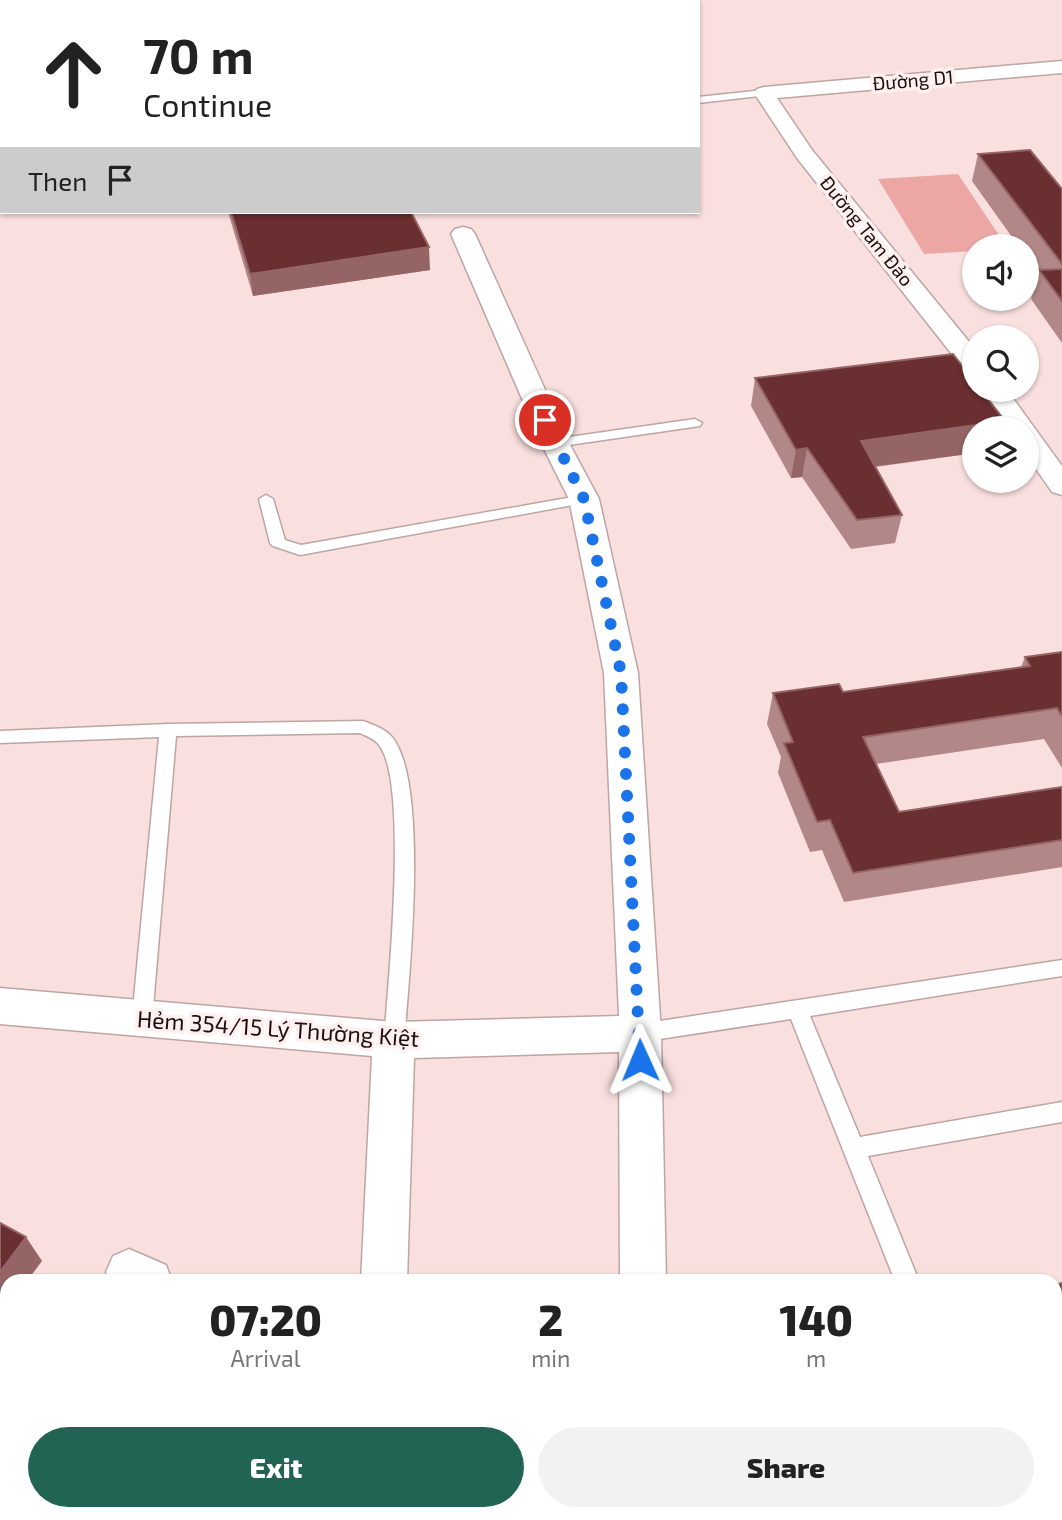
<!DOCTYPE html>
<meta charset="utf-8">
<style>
body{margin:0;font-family:"Exo 2",sans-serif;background:#f2f2f2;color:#222;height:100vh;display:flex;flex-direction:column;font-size:26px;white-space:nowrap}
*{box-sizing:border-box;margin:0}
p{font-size:23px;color:#767676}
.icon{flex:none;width:38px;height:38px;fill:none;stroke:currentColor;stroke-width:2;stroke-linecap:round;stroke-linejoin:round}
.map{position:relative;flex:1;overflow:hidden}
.sheet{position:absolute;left:0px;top:1274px;width:1062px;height:247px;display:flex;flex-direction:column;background:#fff;border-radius:21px 21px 0 0;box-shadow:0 2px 5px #0004}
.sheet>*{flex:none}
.guide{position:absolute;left:0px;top:0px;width:700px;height:214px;box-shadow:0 2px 5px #0004;background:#fff;color:#222;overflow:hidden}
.buttons{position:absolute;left:962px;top:234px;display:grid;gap:14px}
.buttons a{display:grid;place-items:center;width:77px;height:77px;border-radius:50%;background:#fff;box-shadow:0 2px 5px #0004;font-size:35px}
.pin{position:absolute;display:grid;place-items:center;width:60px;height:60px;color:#fff;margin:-30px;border:4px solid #fff;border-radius:50%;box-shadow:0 2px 7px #0007}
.me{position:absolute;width:77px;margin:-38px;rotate:359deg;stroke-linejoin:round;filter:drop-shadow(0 0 5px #0008)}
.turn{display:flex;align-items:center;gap:24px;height:147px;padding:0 28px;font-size:32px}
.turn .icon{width:91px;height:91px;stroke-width:2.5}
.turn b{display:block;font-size:49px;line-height:60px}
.then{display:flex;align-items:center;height:66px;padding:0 28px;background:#0003;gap:14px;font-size:26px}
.eta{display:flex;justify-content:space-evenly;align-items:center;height:119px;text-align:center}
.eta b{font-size:42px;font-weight:800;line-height:49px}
.button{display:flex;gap:14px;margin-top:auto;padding:14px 28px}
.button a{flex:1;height:80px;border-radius:42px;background:#226453;color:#fff;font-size:28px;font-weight:800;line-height:80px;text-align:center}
.button a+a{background:#f2f2f2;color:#222}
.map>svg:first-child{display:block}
.green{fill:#eca6a4}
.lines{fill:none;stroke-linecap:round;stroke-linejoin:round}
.lane-casing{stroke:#bda5a4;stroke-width:3}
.street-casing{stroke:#bda5a4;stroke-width:3}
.secondary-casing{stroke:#bda5a4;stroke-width:4}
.lane{fill:#fff;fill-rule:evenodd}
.street{fill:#fff;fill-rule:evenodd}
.secondary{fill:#fed6d6;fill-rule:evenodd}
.wall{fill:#b28787}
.shaded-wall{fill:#956464}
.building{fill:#6a2f30;stroke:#956464;stroke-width:2}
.route{stroke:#1a73e8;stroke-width:12;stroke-dasharray:0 21.6}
.labels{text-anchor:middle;stroke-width:7;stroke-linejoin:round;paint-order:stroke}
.far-street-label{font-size:19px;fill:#191110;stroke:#ffefee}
.street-label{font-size:23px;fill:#191110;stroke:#ffefee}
</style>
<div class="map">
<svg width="1062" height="1520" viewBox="0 0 1062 1520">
<rect width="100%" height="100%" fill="#f9dfde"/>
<path class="green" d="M958 174 1007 247H975V251L924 254 878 179Z"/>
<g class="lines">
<defs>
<path id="lane" d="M595 0H603V2H595Z
M764 90 769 93 768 95 698 103V97Z
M0 159H2V165H0Z
M695 419 702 423 700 426 555 447 548 443 555 439Z
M266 495 273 499 285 540 301 545 584 495 591 499 584 503 300 555 273 546 270 543 259 499Z
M363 721C372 724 385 729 391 736 430 779 409 980 404 1040L401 1046 394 1049 387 1046 384 1040C388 987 409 782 379 745 375 739 366 736 360 733L176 736 152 1019 149 1025 142 1028 135 1025 132 1019 159 737 0 743V731L168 724Z
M1062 960V976L810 1016 860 1137 1062 1102V1122L868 1156 919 1281H895L791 1019 640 1042 633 1039 630 1033 633 1027 640 1024Z
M987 1514H1013L1016 1520H989Z"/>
<path id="street" d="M1062 61V73L777 98 812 150 975 349V374L966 372 797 158 754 93 757 89 764 87Z
M463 227 471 229 475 234 569 443 599 499 638 673 661 1033 666 1281H620L619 1052 414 1058 407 1281H361L372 1056 0 1024V988L394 1022 619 1016 604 673 569 499 541 443 451 234 455 229Z
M980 390H1007L1062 466V495L1052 492 1027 456V429H1008Z
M129 1249 166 1265 172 1281H109L106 1272 113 1256Z
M620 1514H672V1520H620Z"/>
<path id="secondary" d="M0 0 10 2H2V11Z
M55 0H110L53 2Z
M368 0H428L366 2Z"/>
</defs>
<use href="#lane" class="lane-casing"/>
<use href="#street" class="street-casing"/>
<use href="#secondary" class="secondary-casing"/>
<use href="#lane" class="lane"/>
<use href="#street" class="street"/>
<use href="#secondary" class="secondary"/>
</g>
<path class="wall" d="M0 18H2V130H0Z
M978 154 1062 189V343L1031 299 1039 273 1027 258V247H1019L972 181Z
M228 212H411L430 270 253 296Z
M755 378 975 453 875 467 902 515 895 543 851 549 802 477 791 478 751 406Z
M1062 652V768L1044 739 876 764 899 812 1062 787V867L844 902 822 850 810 852 778 773 781 757 767 724 773 693 843 692 1021 667 1025 657Z
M1062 1283V1376L1055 1361V1300Z"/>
<path class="shaded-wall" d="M429 247 430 270 253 296 250 274Z
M1005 421 1003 429H975V453L855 469 861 441Z
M807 448 802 477 791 478 796 450Z
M26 1237 42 1261 27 1281H7V1308L0 1307V1272Z"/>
<path class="building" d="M0 18H2V102H0Z
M1030 150 1062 189V264L978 154Z
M231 212H411L429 247 250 274Z
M1062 269V301L1039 270Z
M953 354 975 382V390H981L1005 421 861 441 902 515 857 520 807 448 796 450 755 378Z
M1062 652V716L1057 708 863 737 899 812 1062 787V840L853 873 830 820 817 822 784 743 793 742 773 693 839 684 843 692 1030 666 1025 657Z
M0 1223 26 1237 0 1272Z
M1062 1283V1315L1055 1300V1285Z
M0 1297 7 1300V1514H401L413 1520H0Z"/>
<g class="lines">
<path class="route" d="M545 420 584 499 621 673 640 1060"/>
</g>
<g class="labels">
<g class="far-street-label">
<text transform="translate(913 80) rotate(-5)" y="7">Đường D1</text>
<text transform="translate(867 231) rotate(51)" y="7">Đường Tam Đảo</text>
</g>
<g class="street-label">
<text transform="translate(278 1029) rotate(4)" y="8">Hẻm 354/15 Lý Thường Kiệt</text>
</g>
</g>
</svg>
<div class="buttons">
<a><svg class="icon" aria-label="sound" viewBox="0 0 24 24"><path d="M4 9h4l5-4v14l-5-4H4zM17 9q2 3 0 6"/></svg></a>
<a><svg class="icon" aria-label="search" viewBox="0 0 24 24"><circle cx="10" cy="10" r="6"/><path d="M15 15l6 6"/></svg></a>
<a><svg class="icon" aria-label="layers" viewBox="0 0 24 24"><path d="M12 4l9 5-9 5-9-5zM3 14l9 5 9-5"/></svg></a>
</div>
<div class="pin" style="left:545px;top:420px;background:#d93025"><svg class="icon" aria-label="arrive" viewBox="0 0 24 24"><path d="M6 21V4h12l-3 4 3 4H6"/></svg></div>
<svg class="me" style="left:640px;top:1060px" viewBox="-20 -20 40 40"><path d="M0-17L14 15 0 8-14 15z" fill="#1a73e8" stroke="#fff" stroke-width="4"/></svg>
<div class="guide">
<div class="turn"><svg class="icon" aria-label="ahead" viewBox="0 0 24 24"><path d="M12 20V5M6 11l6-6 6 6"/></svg><div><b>70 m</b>Continue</div></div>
<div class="then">Then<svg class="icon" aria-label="arrive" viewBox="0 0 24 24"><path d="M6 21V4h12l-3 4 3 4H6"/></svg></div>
</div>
<section class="sheet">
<div class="eta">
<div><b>07:20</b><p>Arrival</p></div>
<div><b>2</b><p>min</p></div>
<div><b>140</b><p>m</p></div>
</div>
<div class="button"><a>Exit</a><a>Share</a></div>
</section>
</div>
